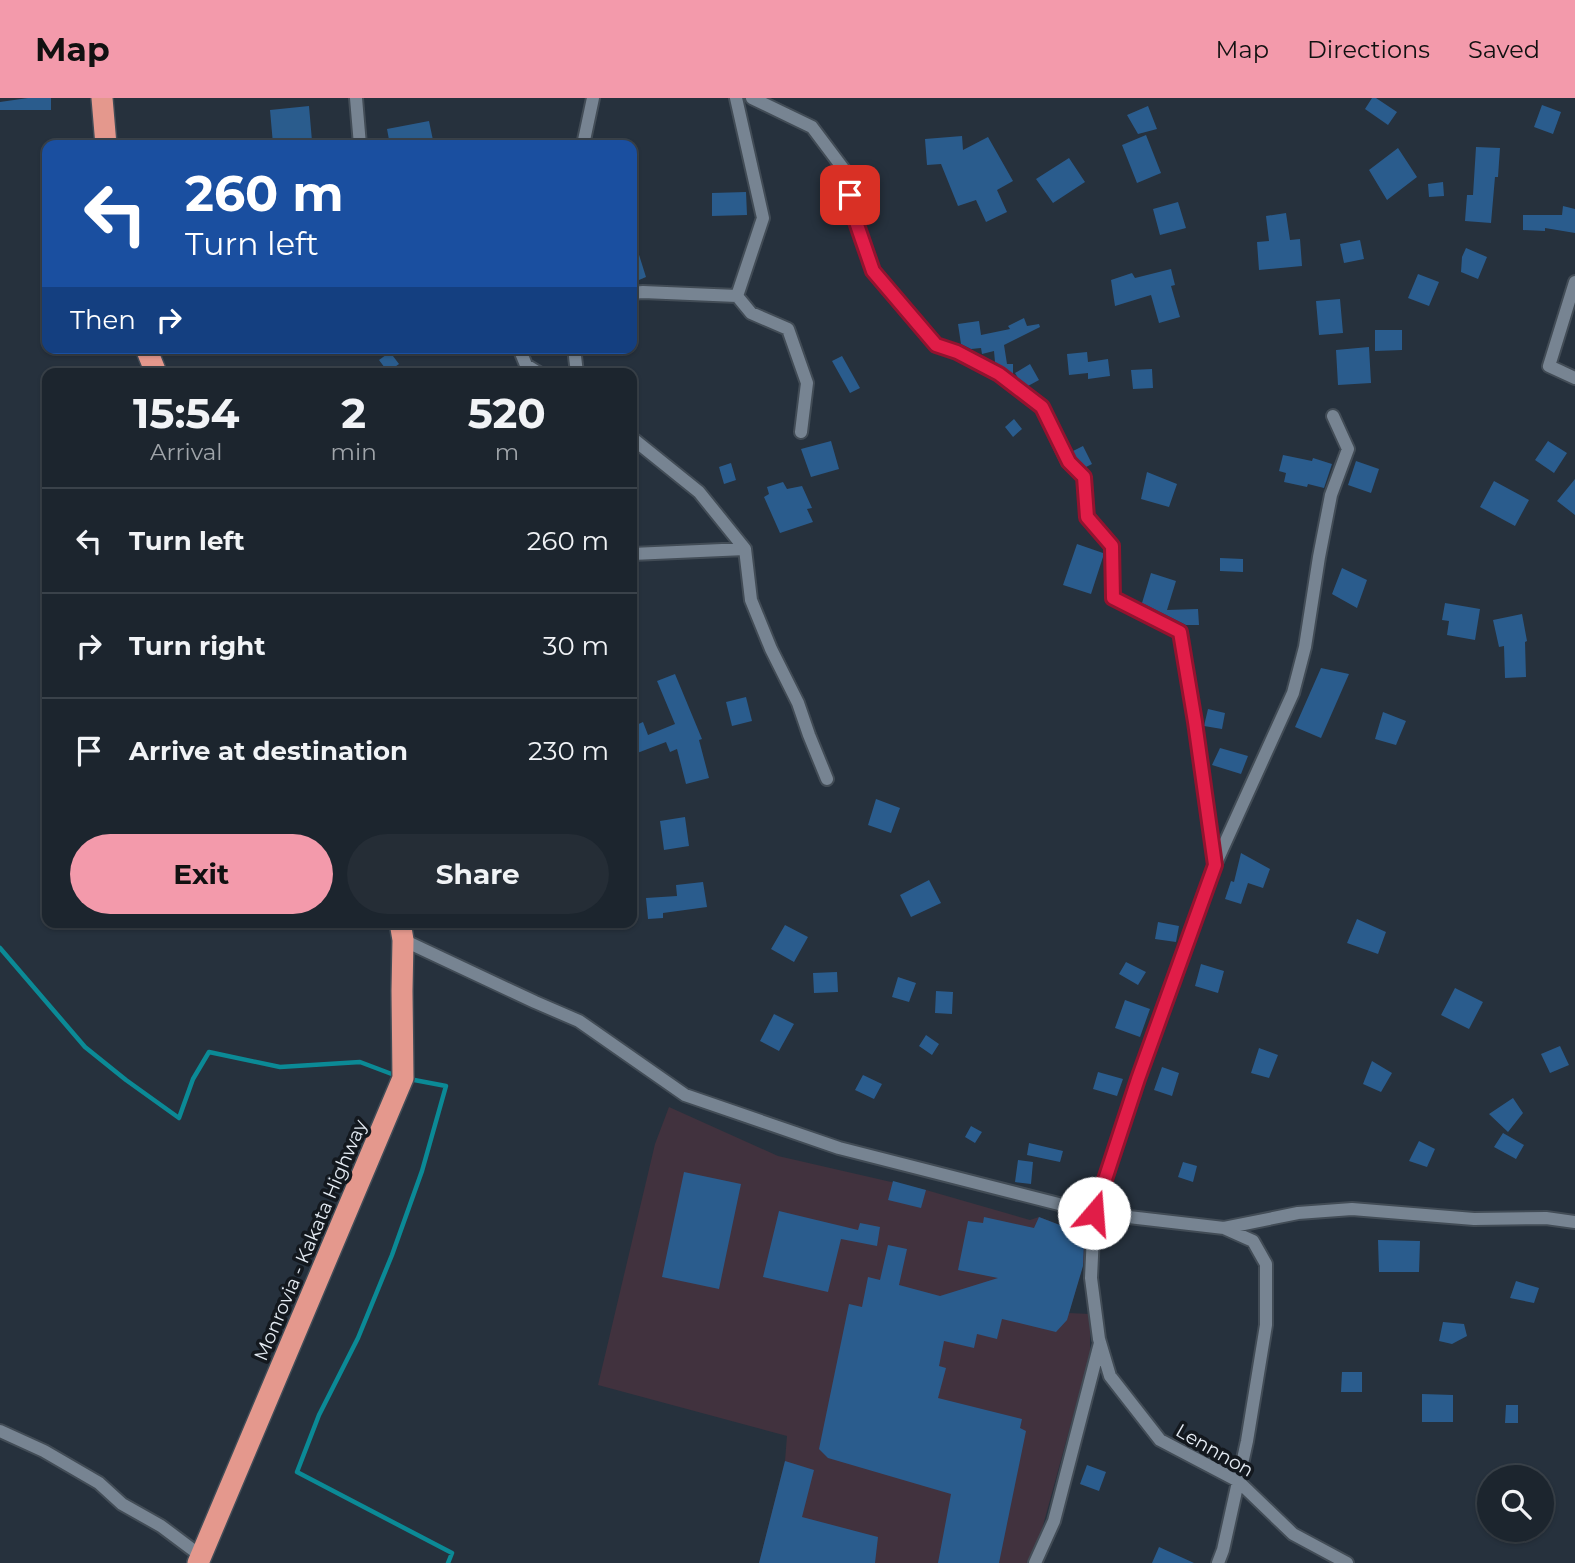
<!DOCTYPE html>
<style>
body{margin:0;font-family:Montserrat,sans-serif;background:#252d36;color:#f1f3f6;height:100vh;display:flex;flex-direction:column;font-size:26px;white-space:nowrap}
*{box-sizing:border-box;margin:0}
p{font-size:23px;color:#a0a5aa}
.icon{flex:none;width:38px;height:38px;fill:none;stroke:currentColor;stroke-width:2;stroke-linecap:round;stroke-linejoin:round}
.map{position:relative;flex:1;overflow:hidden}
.side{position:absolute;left:42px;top:270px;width:595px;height:560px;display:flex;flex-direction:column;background:#1c252e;border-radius:14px;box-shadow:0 2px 5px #0004,0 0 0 2px #3a424a}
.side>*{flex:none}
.top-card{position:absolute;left:42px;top:42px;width:595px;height:214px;border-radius:14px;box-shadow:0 2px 5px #0004,0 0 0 2px #3a424a;background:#1a4fa0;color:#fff;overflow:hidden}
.controls{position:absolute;left:1477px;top:1367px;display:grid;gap:14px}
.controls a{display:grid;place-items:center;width:77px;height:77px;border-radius:50%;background:#1c252e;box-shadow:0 2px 5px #0004,0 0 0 2px #3a424a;font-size:35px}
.pin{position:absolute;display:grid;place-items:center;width:60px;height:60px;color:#fff;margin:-30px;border-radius:14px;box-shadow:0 4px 10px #0006}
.me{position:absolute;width:77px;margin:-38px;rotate:18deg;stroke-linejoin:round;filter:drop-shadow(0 0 5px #0008)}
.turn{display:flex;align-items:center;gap:24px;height:147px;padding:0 28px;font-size:32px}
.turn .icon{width:91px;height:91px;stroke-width:2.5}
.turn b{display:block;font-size:49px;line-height:60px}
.then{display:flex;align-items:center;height:66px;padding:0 28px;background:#0003;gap:14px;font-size:26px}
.eta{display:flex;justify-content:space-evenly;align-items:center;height:119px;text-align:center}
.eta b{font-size:42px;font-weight:700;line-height:49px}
.cta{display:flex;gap:14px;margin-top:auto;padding:14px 28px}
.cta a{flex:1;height:80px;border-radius:42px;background:#f39aab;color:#111;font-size:28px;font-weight:700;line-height:80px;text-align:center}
.cta a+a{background:#252d36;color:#f1f3f6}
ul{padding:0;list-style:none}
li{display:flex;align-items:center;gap:21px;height:105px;padding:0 28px;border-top:2px solid #3a424a}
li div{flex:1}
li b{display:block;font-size:26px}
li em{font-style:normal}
header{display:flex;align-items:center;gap:42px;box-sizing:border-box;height:98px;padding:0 35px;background:#f39aab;color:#111}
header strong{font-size:33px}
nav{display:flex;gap:38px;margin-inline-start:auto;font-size:24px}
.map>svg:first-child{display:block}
.industrial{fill:#41323e}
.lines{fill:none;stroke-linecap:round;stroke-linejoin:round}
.stream{stroke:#0b8a96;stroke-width:4.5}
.building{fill:#2a5c8d}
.street-casing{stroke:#424c56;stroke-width:16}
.highway-casing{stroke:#424c56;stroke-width:24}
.street{stroke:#778492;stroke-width:12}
.highway{stroke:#e4988d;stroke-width:21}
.route-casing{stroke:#92132f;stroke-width:18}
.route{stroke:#e11d48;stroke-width:12}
.labels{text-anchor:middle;stroke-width:7;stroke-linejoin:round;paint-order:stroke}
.street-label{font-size:19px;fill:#e5ecf4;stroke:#13181e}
</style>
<header>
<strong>Map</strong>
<nav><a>Map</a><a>Directions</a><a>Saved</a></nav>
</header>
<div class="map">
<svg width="1575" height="1465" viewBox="0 0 1575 1465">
<rect width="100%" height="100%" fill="#26313d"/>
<path class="industrial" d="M669 1009 778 1058 926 1092 1030 1122 1039 1119 1078 1134 1088 1150 1069 1215 1090 1216V1256L1041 1435 1028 1465H759L785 1363 787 1338 598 1287 655 1046Z"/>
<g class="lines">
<path class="stream" d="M0 850 85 949 126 982 179 1020 193 981 209 954 280 969 360 964 397 978
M409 981 446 988 422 1073 392 1157 358 1240 319 1317 297 1374 452 1455 448 1465"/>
</g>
<path class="building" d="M28 0H51V12H0V4Z
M1372 0H1376L1397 14 1388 27 1365 11Z
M1542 7 1561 14 1553 36 1534 29Z
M309 8 312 43 273 46 270 12Z
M1148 8 1157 31 1138 36 1127 17Z
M429 23 434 47H390L387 31Z
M1146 37 1161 75 1137 85 1122 47Z
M962 38 963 52 988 39 1013 83 997 92 1007 114 986 124 976 102 958 108 941 66 927 67 925 41Z
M1476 49 1500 50 1498 79H1495L1491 125 1465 123 1467 97H1473Z
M1398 50 1417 79 1387 102 1369 72Z
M1069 60 1085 84 1053 105 1036 81Z
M838 83 844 112 823 114 820 85Z
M875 83 878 105 861 108 857 86Z
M1443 84 1444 98 1429 99 1428 86Z
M746 94 747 117 712 118V95Z
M1178 104 1186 130 1160 137 1153 111Z
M1563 108 1575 111V135L1545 130V133L1523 132V117H1562Z
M1286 115 1290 142 1300 141 1302 168 1259 172 1257 144 1269 143 1266 118Z
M1360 142 1364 161 1344 165 1340 146Z
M635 144 646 179 632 185V145Z
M1466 150 1487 159 1478 181 1461 174 1462 159Z
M1171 171 1175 187 1171 188 1180 219 1159 225 1151 197 1115 208 1111 182 1132 175 1135 180Z
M1418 176 1439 184 1429 208 1408 200Z
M1340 201 1343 235 1319 237 1316 203Z
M1024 220 1027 228 1039 226 1040 229 1004 247 1007 266H1013V276L995 264 994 253 982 256 981 250 971 251 961 246 958 226 979 223 981 237 1010 231 1008 228Z
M1375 232H1402V252L1375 253Z
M1369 249 1371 285 1338 287 1336 252Z
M390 254 399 266 388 274 379 262Z
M1087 254 1088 264 1108 261 1110 278 1088 281V275L1069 277 1067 256Z
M842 258 860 290 850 295 832 263Z
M1030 266 1039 282 1028 288 1018 280 1015 275Z
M1152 271 1153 290 1133 291 1131 272Z
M1014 321 1022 331 1013 339 1005 329Z
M831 343 839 371 811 379 801 351Z
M1548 343 1567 355 1554 375 1535 362Z
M1083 348 1092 366 1086 369 1075 359 1073 353Z
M1283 357 1312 363 1313 360 1332 366 1324 390 1308 386 1307 389 1284 384 1286 375 1279 373Z
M1356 363 1379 371 1371 395 1348 387Z
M731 365 736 382 724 386 719 369Z
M1147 374 1177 386 1169 409 1141 401Z
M1575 381V417L1557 403Z
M1494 383 1529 402 1515 428 1480 409Z
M783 384 787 391 802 388 812 410 807 411 813 424 780 435 764 399 769 396 767 389Z
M1077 446 1103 455V459L1091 496 1063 487Z
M1220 460 1243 461V474L1220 473Z
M1342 470 1367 482 1357 510 1332 496Z
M1151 475 1176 483 1167 512 1198 511 1199 527H1186L1142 505Z
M1445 505 1480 511 1475 542 1447 537 1449 523 1442 522Z
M1522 516 1527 543 1525 544 1526 579 1505 580 1504 548 1499 549 1493 522Z
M1321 570 1349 576 1321 640 1295 629Z
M675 576 702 641 699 642 709 680 686 686 677 651 670 654 666 644 632 657V629L643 624 648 637 675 626 657 583Z
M746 599 752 623 732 628 726 604Z
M1208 611 1225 615 1222 631 1204 628Z
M1383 614 1406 623 1396 647 1375 641Z
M1220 650 1248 658 1241 676 1212 667Z
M876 701 900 710 891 735 868 727Z
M685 719 689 748 664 752 660 723Z
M1241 755 1270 771 1263 790 1248 785 1241 806 1225 801 1231 783 1234 784Z
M929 782 941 805 911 819 900 797Z
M703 784 707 809 663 815V820L648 821 646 800 677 798 676 787Z
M1357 821 1386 834 1378 856 1347 845Z
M1158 824 1179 828 1176 844 1155 841Z
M785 827 808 839 794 864 771 851Z
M1126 864 1146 874 1138 887 1119 876Z
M1201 866 1224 873 1218 895 1195 888Z
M837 874 838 894 814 895 813 875Z
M898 879 916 885 909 904 892 899Z
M1455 890 1483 904 1469 931 1441 917Z
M936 893 953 894 952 916 935 915Z
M1125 902 1150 911 1140 939 1115 930Z
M774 916 794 926 779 953 760 943Z
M926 937 939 946 932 957 919 948Z
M1560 948 1569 967 1550 975 1541 956Z
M1259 950 1278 957 1269 980 1251 975Z
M1372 963 1392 975 1381 994 1363 986Z
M1162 969 1179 975 1172 998 1154 992Z
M1098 974 1123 981 1117 998 1093 991Z
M863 977 882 986 874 1001 855 992Z
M1513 1000 1523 1015 1508 1034 1489 1016Z
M971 1028 982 1034 975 1045 965 1039Z
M1503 1035 1524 1047 1516 1061 1494 1049Z
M1419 1043 1435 1051 1427 1069 1409 1063Z
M1029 1045 1063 1053 1060 1064 1027 1057Z
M1018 1062 1033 1064 1031 1086 1015 1084Z
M1183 1064 1197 1068 1193 1084 1178 1079Z
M684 1074 741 1086 719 1191 662 1179Z
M893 1083 926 1092 921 1110 888 1102Z
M779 1113 858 1132 860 1125 880 1129 877 1148 841 1141 828 1194 763 1179Z
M984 1119 1034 1130 1039 1119 1078 1134 1084 1144 1083 1168 1067 1222 1056 1234 1002 1221 997 1241 977 1236 974 1250 944 1243 939 1268 946 1270 938 1300 1022 1321 1020 1330 1026 1333 999 1465H938L951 1396 828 1360 819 1351 849 1206 862 1209 868 1179 880 1182 888 1147 907 1151 899 1187 940 1198 998 1180 958 1172 968 1123 983 1125Z
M1378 1142 1420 1143 1419 1174H1379Z
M1516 1183 1539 1190 1534 1205 1510 1200Z
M1443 1224 1464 1226 1467 1238 1452 1246 1439 1243Z
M1342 1274H1362V1294H1341Z
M1422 1296 1453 1297V1324H1422Z
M1506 1307H1518V1325H1505Z
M785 1363 814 1372 802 1419 878 1439 875 1465H759Z
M1087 1367 1106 1374 1099 1393 1080 1386Z
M1159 1449 1194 1465H1152Z"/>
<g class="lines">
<defs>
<path id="street" d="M356 0 360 47
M736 0 763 120 737 198 751 215 788 231 807 285 801 334
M752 0 812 29 845 73 855 121 873 173 936 247 957 254 999 276 1042 309 1068 364 1084 379 1087 419 1112 448 1113 500 1180 534 1195 624 1215 766
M583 47 593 0
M1575 184 1549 268 1575 280
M632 195 643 194 737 198
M519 250 526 267 539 275
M574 250 577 275
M1333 318 1348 351 1331 397 1319 459 1305 549 1293 595 1215 767 1138 981 1094 1115 1091 1180 1099 1241 1110 1278 1160 1342 1238 1383 1293 1436 1347 1465
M632 340 699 394 745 451 751 502 771 551 798 605 809 637 827 681
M632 456 745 451
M403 842 535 904 579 923 685 997 839 1050 1094 1115 1224 1130 1253 1143 1266 1166V1227L1247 1343 1223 1452 1218 1465
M1224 1130 1298 1115 1352 1111 1474 1121 1546 1120 1575 1124
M0 1333 44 1353 99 1385 122 1406 161 1428 201 1458
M1035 1465 1054 1423 1100 1245"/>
<path id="highway" d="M102 0 106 47
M146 250 156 275
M198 1465 403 980 402 893 403 842 400 824"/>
</defs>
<use href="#street" class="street-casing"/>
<use href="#highway" class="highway-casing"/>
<use href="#street" class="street"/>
<use href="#highway" class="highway"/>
</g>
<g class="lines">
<defs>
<path id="route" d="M850 97 855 121 873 173 936 247 957 254 999 276 1042 309 1069 364 1084 379 1087 419 1112 448 1113 500 1180 534 1195 624 1215 767 1138 981 1094 1115"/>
</defs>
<use href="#route" class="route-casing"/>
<use href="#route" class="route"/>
</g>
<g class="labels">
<g class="street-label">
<text transform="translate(310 1142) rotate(-67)" y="7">Monrovia - Kakata Highway</text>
<text transform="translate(1215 1352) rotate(30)" y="7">Lennnon</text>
</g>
</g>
</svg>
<div class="controls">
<a><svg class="icon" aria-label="search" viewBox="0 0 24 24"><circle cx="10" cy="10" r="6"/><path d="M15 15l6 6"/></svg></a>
</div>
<div class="pin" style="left:850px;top:97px;background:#d93025"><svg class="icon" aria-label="arrive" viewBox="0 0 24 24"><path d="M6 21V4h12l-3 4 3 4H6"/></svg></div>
<svg class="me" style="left:1094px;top:1115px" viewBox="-20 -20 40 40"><circle r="19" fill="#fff"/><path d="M0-13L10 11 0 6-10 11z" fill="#e11d48"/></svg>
<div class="top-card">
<div class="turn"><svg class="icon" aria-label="left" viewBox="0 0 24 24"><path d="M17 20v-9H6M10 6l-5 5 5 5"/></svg><div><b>260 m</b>Turn left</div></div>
<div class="then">Then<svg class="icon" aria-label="right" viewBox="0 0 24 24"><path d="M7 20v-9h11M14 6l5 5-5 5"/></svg></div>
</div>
<section class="side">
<div class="eta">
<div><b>15:54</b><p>Arrival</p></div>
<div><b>2</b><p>min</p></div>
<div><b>520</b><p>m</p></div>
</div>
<ul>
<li><svg class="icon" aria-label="left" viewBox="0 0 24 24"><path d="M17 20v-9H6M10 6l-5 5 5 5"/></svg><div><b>Turn left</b></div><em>260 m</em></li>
<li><svg class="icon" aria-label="right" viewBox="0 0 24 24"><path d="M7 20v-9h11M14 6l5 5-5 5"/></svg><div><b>Turn right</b></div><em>30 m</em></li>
<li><svg class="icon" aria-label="arrive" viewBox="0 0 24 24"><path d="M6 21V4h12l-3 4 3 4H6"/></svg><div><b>Arrive at destination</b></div><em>230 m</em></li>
</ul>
<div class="cta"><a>Exit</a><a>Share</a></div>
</section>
</div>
